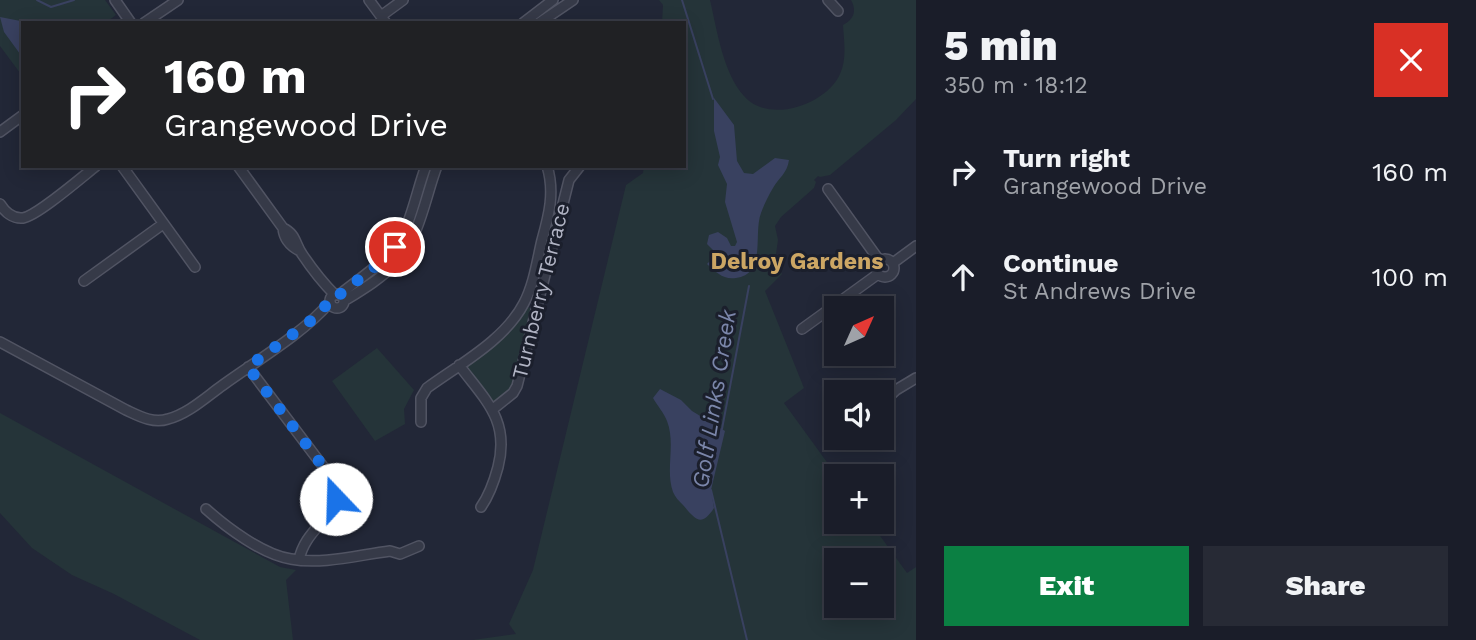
<!DOCTYPE html>
<meta charset="utf-8">
<style>
body{margin:0;font-family:"Work Sans",sans-serif;background:#272a35;color:#f1f3f6;height:100vh;display:flex;flex-direction:column;font-size:26px;white-space:nowrap}
*{box-sizing:border-box;margin:0}
p{font-size:23px;color:#9fa2a8}
.icon{flex:none;width:38px;height:38px;fill:none;stroke:currentColor;stroke-width:2;stroke-linecap:round;stroke-linejoin:round}
.map{position:relative;flex:1;overflow:hidden}
.drawer{display:flex;flex-direction:column;background:#1a1d29;width:560px}
.drawer>*{flex:none}
.hud{position:absolute;left:21px;top:21px;width:665px;height:147px;border-radius:0px;box-shadow:0 4px 18px #0003,0 0 0 2px #383b46;background:#202124;color:#fff;overflow:hidden}
.needle{width:46px;rotate:45deg}
.fabs{position:absolute;left:824px;top:296px;display:grid;gap:14px}
.fabs a{display:grid;place-items:center;width:70px;height:70px;border-radius:0px;background:#1a1d29;box-shadow:0 4px 18px #0003,0 0 0 2px #383b46;font-size:35px}
.pin{position:absolute;display:grid;place-items:center;width:60px;height:60px;color:#fff;margin:-30px;border:4px solid #fff;border-radius:50%;box-shadow:0 2px 7px #0007}
.me{position:absolute;width:77px;margin:-38px;rotate:339deg;stroke-linejoin:round;filter:drop-shadow(0 0 5px #0008)}
.turn{display:flex;align-items:center;gap:24px;height:147px;padding:0 28px;font-size:32px}
.turn .icon{width:91px;height:91px;stroke-width:2.5}
.turn b{display:block;font-size:49px;line-height:60px}
.round{display:grid;place-items:center;flex:none;width:74px;height:74px;border-radius:0px;background:#272a35}
.overview{display:flex;align-items:center;justify-content:space-between;height:119px;padding:0 28px}
h1{font-size:42px;font-weight:800;line-height:52px}
.cta{display:flex;gap:14px;margin-top:auto;padding:14px 28px}
.cta a{flex:1;height:80px;border-radius:0px;background:#0b8043;color:#fff;font-size:28px;font-weight:800;line-height:80px;text-align:center}
.cta a+a{background:#272a35;color:#f1f3f6}
ul{padding:0;list-style:none}
li{display:flex;align-items:center;gap:21px;height:105px;padding:0 28px}
li div{flex:1}
li b{display:block;font-size:26px}
li em{font-style:normal}
main{display:flex;flex:1;min-height:0}
.map>svg:first-child{display:block}
.green{fill:#253439;fill-rule:evenodd}
.water{fill:#394160}
.lines{fill:none;stroke-linecap:round;stroke-linejoin:round}
.stream{stroke:#394160;stroke-width:2}
.minor-casing{stroke:#515463;stroke-width:12}
.minor{stroke:#363a48;stroke-width:9}
.route{stroke:#1a73e8;stroke-width:12;stroke-dasharray:0 21.6}
.labels{text-anchor:middle;stroke-width:6;stroke-linejoin:round;paint-order:stroke}
.street-label{font-size:21px;fill:#b1b4c4;stroke:#1b1f2c}
.neighbourhood-label{font-size:23px;font-weight:bold;fill:#cca664;stroke:#1b1f2c}
.water-label{font-size:23px;font-style:italic;fill:#7b86aa;stroke:#1b1f2c}
</style>
<main>
<div class="map">
<svg width="916" height="640" viewBox="0 0 916 640">
<rect width="100%" height="100%" fill="#222737"/>
<path class="green" d="M0 0H105L116 15 105 23H23V77L0 46Z
M659 0H710C717 30 723 73 744 96 769 125 827 104 840 74 847 59 844 41 843 25 854 19 857 11 851 0H916V99L896 120 830 175 820 177 818 176 814 180 816 182 814 188 781 217 775 226 778 240 775 261 782 274 765 291 804 388 784 403 837 476 836 522H870L907 573 916 567V640H473L516 634 509 624 533 570 626 185 643 173 644 166H684V23H662L663 5ZM836 560H882V606H836Z
M526 306 534 310 516 385 495 404 491 402 467 366Z
M377 348 414 390 404 409 405 424 375 441 332 381Z
M0 413 280 567 296 570 286 580 293 640H200L114 594 72 575 32 548 0 513Z"/>
<path class="water" d="M0 17 31 23H23V58L4 32Z
M714 98 734 125 737 161 744 173 753 174 775 158 789 160C787 174 779 177 773 188 768 196 764 205 761 213 753 234 767 274 736 278 723 280 716 272 707 264L715 256 713 250 707 244 709 235 718 232 727 238 731 246H735L737 242 725 202 727 184 718 165 720 157 714 131Z
M660 389 681 400 692 411 725 431 711 490 714 508C701 528 695 519 683 505 679 501 675 497 673 492 665 470 676 444 667 421 664 413 657 405 653 398Z"/>
<g class="lines">
<path class="stream" d="M37 0 51 7 74 0
M682 0 713 99
M722 429 749 286
M711 490 747 640"/>
<defs>
<path id="minor" d="M115 0 131 23
M369 0 386 23
M828 0 838 11
M381 16 403 0
M144 23 178 0
M523 23 553 0
M539 23 573 0
M0 132 23 115
M122 166 195 267
M238 166 283 228C284 239 290 246 300 251
M828 189 879 260
M0 204C5 212 13 219 23 218 37 216 82 177 96 166
M283 228C296 234 295 244 302 254 312 269 323 283 335 295
M876 268a9 9 0 1 1 18 0a9 9 0 1 1-18 0Z
M893 263 916 246
M84 281 163 224
M330 301a7 7 0 1 1 14 0a7 7 0 1 1-14 0Z
M339 295C357 280 379 267 394 248 411 227 416 192 426 166
M344 301C362 290 382 278 397 262 420 236 425 198 437 166
M802 329 878 274
M0 342 126 410C139 416 153 424 168 419 188 414 206 397 223 385 256 361 304 333 330 302
M459 365C485 400 510 420 498 467 494 482 490 494 481 507
M248 367 331 477C347 517 306 523 299 560
M882 403 896 390 916 378
M493 409 513 393 517 386 569 180 580 166
M421 422V398L427 388C460 364 505 340 524 303 534 284 537 261 542 240 549 215 555 192 547 166
M206 509C226 527 263 555 291 559 322 565 358 555 390 551L400 554 419 546"/>
</defs>
<use href="#minor" class="minor-casing"/>
<use href="#minor" class="minor"/>
</g>
<g class="lines">
<path class="route" d="M336 499 335 487 331 477 248 367 320 314 332 296 339 295 382 261 395 247"/>
</g>
<g class="labels">
<g class="street-label">
<text transform="translate(541 291) rotate(-76)" y="7">Turnberry Terrace</text>
</g>
<g class="neighbourhood-label">
<text x="797" y="269">Delroy Gardens</text>
</g>
<g class="water-label">
<text transform="translate(714 399) rotate(-81)" y="8">Golf Links Creek</text>
</g>
</g>
</svg>
<div class="fabs">
<a><svg class="needle" viewBox="-14 -14 28 28"><path d="M0-13l5 13h-10z" fill="#e53935"/><path d="M0 13l5-13h-10z" fill="#9fa2a8"/></svg></a>
<a><svg class="icon" aria-label="sound" viewBox="0 0 24 24"><path d="M4 9h4l5-4v14l-5-4H4zM17 9q2 3 0 6"/></svg></a>
<a>+</a>
<a>−</a>
</div>
<div class="pin" style="left:395px;top:247px;background:#d93025"><svg class="icon" aria-label="arrive" viewBox="0 0 24 24"><path d="M6 21V4h12l-3 4 3 4H6"/></svg></div>
<svg class="me" style="left:336px;top:499px" viewBox="-20 -20 40 40"><circle r="19" fill="#fff"/><path d="M0-13L10 11 0 6-10 11z" fill="#1a73e8"/></svg>
<div class="hud">
<div class="turn"><svg class="icon" aria-label="right" viewBox="0 0 24 24"><path d="M7 20v-9h11M14 6l5 5-5 5"/></svg><div><b>160 m</b>Grangewood Drive</div></div>
</div>
</div>
<section class="drawer">
<div class="overview"><div><h1>5 min</h1><p>350 m · 18:12</p></div><a class="round" style="background:#d93025;color:#fff"><svg class="icon" aria-label="close" viewBox="0 0 24 24"><path d="M6 6l12 12M18 6L6 18"/></svg></a></div>
<ul>
<li><svg class="icon" aria-label="right" viewBox="0 0 24 24"><path d="M7 20v-9h11M14 6l5 5-5 5"/></svg><div><b>Turn right</b><p>Grangewood Drive</p></div><em>160 m</em></li>
<li><svg class="icon" aria-label="ahead" viewBox="0 0 24 24"><path d="M12 20V5M6 11l6-6 6 6"/></svg><div><b>Continue</b><p>St Andrews Drive</p></div><em>100 m</em></li>
</ul>
<div class="cta"><a>Exit</a><a>Share</a></div>
</section>
</main>
